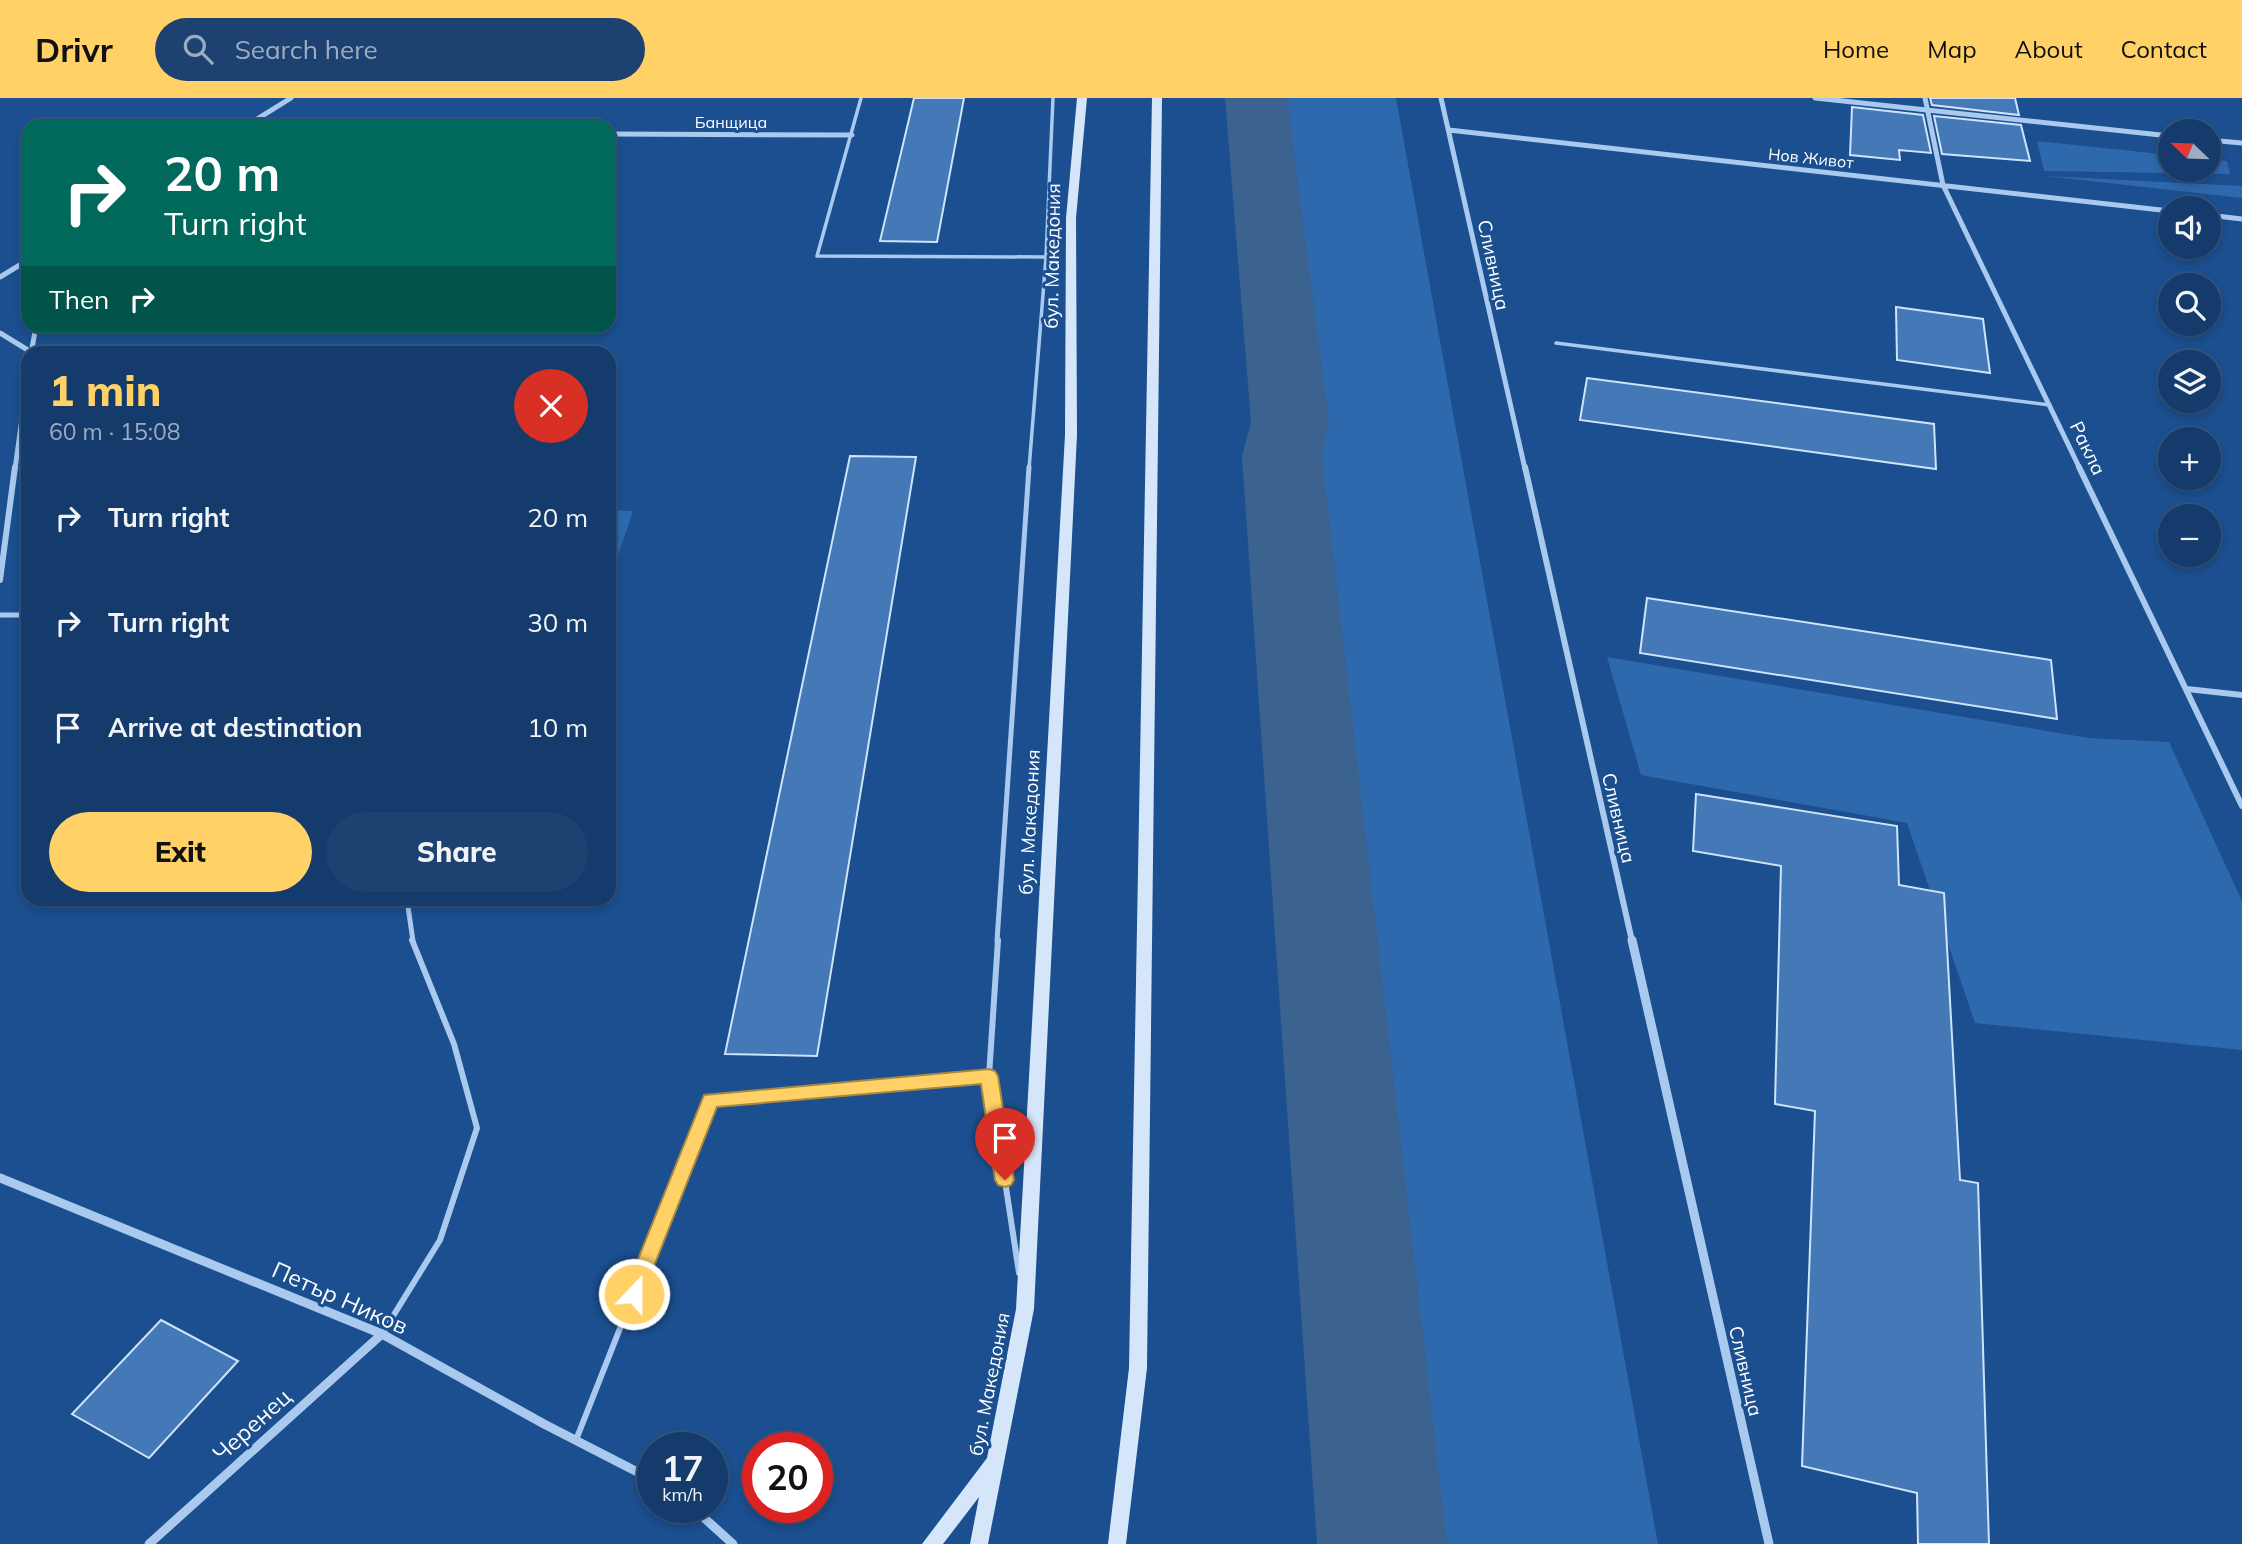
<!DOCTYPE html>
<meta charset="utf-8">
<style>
body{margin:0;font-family:Mulish,sans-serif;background:#1d4271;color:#f1f3f6;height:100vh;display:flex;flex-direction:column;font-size:26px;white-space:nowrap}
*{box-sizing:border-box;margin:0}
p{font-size:23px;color:#9dadc1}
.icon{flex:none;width:38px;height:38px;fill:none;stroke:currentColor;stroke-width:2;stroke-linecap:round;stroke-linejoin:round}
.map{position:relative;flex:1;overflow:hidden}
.side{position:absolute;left:21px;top:248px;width:595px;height:560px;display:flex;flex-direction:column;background:#143b6b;border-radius:21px;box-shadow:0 4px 10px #0003,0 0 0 2px #33557e}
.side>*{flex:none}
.hud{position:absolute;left:21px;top:21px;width:595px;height:214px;border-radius:21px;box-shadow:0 4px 10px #0003,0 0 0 2px #33557e;background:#00695c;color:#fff;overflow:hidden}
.needle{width:46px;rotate:293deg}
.fabs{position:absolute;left:2158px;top:21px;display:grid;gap:14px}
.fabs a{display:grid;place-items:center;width:63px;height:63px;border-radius:50%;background:#143b6b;box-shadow:0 4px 10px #0003,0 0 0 2px #33557e;font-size:35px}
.speed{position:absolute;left:637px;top:1334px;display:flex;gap:14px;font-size:35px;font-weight:700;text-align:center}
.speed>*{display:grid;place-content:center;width:91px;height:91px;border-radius:50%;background:#143b6b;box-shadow:0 4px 10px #0003,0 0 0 2px #33557e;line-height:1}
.speed small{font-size:18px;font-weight:400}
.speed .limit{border:10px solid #d22;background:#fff;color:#111}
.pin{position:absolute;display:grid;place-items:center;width:60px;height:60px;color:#fff;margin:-72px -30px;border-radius:50% 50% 50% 0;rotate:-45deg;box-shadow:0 0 7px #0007}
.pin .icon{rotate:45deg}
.me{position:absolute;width:77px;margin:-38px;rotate:22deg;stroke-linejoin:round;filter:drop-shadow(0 0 5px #0008)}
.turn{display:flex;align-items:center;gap:24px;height:147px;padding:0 28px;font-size:32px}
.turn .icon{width:91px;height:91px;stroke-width:2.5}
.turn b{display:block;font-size:49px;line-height:60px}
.then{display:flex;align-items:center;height:66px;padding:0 28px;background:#0003;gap:14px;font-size:26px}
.round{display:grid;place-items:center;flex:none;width:74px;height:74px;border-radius:37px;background:#1d4271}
.headline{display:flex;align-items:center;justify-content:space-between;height:119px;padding:0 28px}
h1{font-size:42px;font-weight:800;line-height:52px;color:#ffd166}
.action{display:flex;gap:14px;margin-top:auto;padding:14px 28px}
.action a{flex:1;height:80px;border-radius:42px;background:#ffd166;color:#111;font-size:28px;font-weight:800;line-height:80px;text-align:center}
.action a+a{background:#1d4271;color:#f1f3f6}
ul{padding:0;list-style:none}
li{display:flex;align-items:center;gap:21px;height:105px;padding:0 28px}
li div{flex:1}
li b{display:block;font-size:26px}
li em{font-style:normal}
header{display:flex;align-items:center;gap:42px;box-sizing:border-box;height:98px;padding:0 35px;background:#ffd166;color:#111}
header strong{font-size:33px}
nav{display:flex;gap:38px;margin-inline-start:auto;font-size:24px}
.search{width:490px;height:63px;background:#1d4271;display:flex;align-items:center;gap:18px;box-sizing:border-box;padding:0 24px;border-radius:38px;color:#9dadc1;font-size:26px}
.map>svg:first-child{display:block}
.green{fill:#2e69ad}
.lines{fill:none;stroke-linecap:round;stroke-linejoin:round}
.river{fill:#3c6290;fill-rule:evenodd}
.building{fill:#4478b7;stroke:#cfe3fa;stroke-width:2}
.lane-far2{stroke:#a9c9ee;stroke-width:3.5}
.lane-far1{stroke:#a9c9ee;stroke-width:5}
.lane{stroke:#a9c9ee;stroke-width:6}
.street-far2{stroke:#a9c9ee;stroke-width:5}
.street-far1{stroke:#a9c9ee;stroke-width:6}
.street{stroke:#a9c9ee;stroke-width:9}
.secondary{fill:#d6e6fa;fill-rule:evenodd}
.route{fill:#ffd166;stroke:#a68842;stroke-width:2}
.labels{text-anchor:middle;stroke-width:6;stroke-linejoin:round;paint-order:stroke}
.far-street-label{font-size:16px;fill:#fff;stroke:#1b4f8f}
.street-label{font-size:19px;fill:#fff;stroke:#1b4f8f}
.near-street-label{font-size:23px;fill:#fff;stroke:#1b4f8f}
</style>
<header>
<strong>Drivr</strong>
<div class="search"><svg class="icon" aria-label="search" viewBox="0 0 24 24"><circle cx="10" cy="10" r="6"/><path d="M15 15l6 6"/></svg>Search here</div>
<nav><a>Home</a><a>Map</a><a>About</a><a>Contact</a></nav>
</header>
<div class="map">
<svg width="2242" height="1446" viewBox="0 0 2242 1446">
<rect width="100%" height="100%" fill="#1b4f8f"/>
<path class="green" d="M1251 0H1396L1658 1446H1382Z
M2037 43 2170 57V72H2208L2209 61 2227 63 2230 76 2044 73Z
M2046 78 2242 88V100Z
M609 412 633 413 609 484Z
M1607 559 2089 640 2169 644 2242 803V952L1975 925 1907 725 1641 677Z"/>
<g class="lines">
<path class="river" d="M1225 0H1287L1329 324 1322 358 1447 1446H1317L1242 358 1251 324Z"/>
</g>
<path class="building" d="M914 0H964L937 144 880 143Z
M1930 0H2015L2019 17 1932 7Z
M1852 9 1923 17 1931 55 1899 52 1900 62 1850 57Z
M1934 18 2021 27 2030 63 1942 56Z
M1896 209 1983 221 1990 275 1897 262Z
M1587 280 1934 326 1936 371 1580 322Z
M850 358 916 359 817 958 725 956Z
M1647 500 2051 562 2057 621 1640 555Z
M1696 696 1897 728 1899 787 1944 795 1960 1082 1978 1085 1989 1446H1918L1917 1395 1802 1368 1815 1013 1775 1006 1781 768 1693 753Z
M161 1222 238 1263 149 1360 72 1316Z"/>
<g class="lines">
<path class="lane-far2" d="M861 0 817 158 1046 159
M1556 245 2050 307
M1029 371 1046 159 1053 0"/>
<path class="lane-far1" d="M0 517H28
M407 802 413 843
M997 843 1029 369"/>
<path class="lane" d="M998 842 989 978 1019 1175
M382 1236 440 1142 477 1030 454 946 412 842
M576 1342 710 1002 989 978"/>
<path class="street-far2" d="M1441 0 1525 371
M1815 0 2170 38
M1925 0 1943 87 2080 371
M246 28 291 0
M1449 32 2170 113
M609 36 852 37
M2208 42 2242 45
M2208 117 2242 121
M0 179 28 162
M0 235 31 254
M31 254 193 252
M31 256 36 228
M15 371 28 277"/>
<path class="street-far1" d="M1525 369 1632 843
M2079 369 2242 708
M0 482 15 369
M2187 591 2242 597"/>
<path class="street" d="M1632 842 1769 1446
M0 1080 382 1236 544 1326 653 1382
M692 1409 733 1446
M149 1446 382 1236"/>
<path class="secondary" d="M1077 0H1087L1076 120 1077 337 1034 1211 988 1446H970L979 1399 943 1446H922L987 1360 1016 1211 1065 337 1066 120Z
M1152 0H1162L1147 1270 1126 1446H1108L1129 1270Z"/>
</g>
<path class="route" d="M989 971 995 973 998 978 1014 1082 1011 1087 1005 1089 998 1087 995 1082 981 986 717 1009 643 1196 640 1202 634 1205 627 1202 624 1196 704 997Z"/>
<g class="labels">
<g class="far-street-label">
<text x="731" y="30">Банщица</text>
<text transform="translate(1811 60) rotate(6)" y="6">Нов Живот</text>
</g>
<g class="street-label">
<text transform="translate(1052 158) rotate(-89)" y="7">бул. Македония</text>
<text transform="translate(1494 167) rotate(78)" y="7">Сливница</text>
<text transform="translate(2088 350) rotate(64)" y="7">Ракла</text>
<text transform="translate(1619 720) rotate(77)" y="7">Сливница</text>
<text transform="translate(1029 724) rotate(-87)" y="7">бул. Македония</text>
<text transform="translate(1746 1273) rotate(77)" y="7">Сливница</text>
<text transform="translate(989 1286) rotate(-79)" y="7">бул. Македония</text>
</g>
<g class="near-street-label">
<text transform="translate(340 1200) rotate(24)" y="8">Петър Ников</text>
<text transform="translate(252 1327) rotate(-42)" y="8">Черенец</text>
</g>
</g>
</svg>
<div class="fabs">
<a><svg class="needle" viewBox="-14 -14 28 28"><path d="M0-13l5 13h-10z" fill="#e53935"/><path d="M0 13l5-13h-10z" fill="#9dadc1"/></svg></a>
<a><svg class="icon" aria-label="sound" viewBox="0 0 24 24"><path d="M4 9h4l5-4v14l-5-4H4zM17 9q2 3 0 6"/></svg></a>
<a><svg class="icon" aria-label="search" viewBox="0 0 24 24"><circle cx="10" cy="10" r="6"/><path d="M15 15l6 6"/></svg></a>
<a><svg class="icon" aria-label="layers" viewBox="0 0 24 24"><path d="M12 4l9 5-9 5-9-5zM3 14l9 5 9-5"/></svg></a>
<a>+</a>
<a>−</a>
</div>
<div class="speed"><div>17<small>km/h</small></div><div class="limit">20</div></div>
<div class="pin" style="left:1005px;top:1082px;background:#d93025"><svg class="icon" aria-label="arrive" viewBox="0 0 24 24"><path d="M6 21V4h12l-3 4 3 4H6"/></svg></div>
<svg class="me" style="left:634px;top:1196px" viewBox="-20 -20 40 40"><circle r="17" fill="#ffd166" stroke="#fff" stroke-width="3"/><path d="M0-11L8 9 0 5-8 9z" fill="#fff"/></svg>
<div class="hud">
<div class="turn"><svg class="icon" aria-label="right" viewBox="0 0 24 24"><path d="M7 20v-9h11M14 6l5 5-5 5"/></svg><div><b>20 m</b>Turn right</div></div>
<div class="then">Then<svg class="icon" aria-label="right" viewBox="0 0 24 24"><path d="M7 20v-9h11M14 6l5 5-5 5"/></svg></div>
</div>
<section class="side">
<div class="headline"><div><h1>1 min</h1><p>60 m · 15:08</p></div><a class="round" style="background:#d93025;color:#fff"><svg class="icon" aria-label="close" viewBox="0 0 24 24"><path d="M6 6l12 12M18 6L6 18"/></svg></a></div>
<ul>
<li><svg class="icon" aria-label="right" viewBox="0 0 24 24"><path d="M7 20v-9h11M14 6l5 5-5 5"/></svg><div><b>Turn right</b></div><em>20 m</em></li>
<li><svg class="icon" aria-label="right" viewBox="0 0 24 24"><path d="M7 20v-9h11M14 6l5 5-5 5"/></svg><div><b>Turn right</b></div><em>30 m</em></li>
<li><svg class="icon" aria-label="arrive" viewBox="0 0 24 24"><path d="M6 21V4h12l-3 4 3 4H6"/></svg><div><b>Arrive at destination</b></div><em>10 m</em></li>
</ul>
<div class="action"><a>Exit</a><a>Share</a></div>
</section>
</div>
